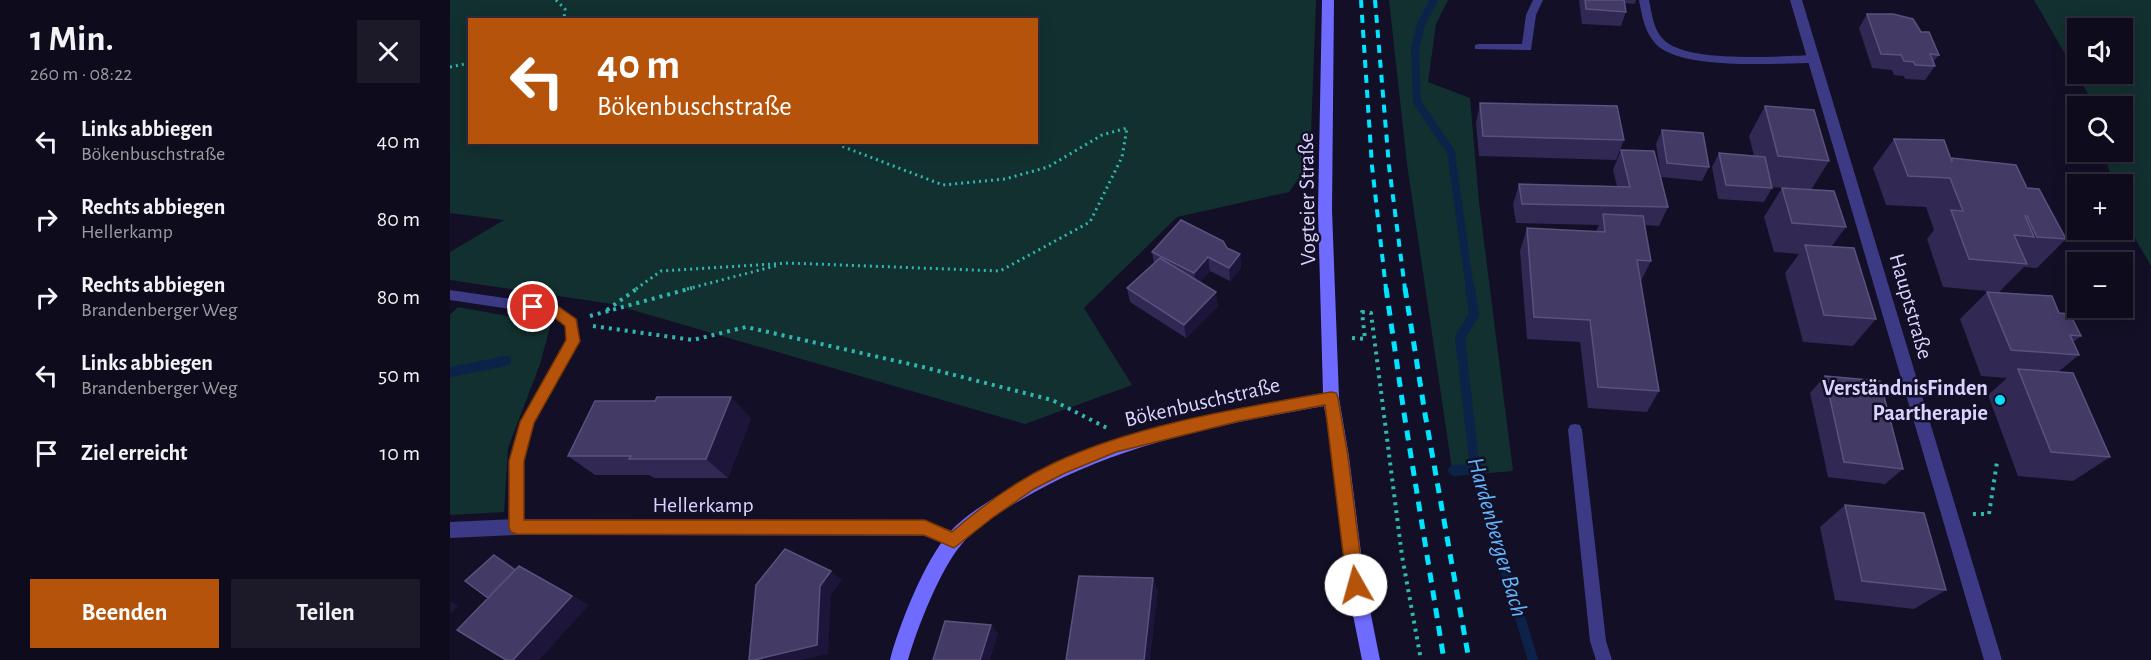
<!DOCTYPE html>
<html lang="de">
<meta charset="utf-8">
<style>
body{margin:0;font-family:"Alegreya Sans",sans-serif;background:#1c1929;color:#f1f3f6;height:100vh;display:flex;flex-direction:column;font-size:22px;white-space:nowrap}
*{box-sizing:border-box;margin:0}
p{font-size:20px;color:#9b9ba3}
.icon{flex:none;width:33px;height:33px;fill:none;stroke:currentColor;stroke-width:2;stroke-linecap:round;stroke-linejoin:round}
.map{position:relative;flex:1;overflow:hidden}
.details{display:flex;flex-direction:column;background:#0e0b1c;width:450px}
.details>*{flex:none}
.hud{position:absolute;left:18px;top:18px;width:570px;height:126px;border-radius:0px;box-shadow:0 3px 15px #0003,0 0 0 2px #2e2b3b;background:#b45309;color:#fff;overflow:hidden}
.controls{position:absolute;left:1617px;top:18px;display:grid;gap:12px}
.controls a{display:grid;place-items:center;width:66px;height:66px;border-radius:0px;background:#0e0b1c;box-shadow:0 3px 15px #0003,0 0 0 2px #2e2b3b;font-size:30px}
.pin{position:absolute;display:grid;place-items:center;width:51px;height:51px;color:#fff;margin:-26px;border:3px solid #fff;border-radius:50%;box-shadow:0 2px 6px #0007}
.me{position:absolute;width:66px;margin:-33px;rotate:353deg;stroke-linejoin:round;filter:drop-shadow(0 0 4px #0008)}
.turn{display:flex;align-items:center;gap:21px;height:126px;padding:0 30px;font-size:27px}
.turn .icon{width:78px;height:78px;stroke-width:2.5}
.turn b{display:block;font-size:42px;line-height:51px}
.round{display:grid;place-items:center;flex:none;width:63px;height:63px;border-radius:0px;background:#1c1929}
.headline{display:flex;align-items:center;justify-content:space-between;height:102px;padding:0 30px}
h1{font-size:36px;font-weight:700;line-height:45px}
.cta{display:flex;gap:12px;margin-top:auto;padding:12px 30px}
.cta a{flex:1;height:69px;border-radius:0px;background:#b45309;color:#fff;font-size:24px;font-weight:700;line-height:69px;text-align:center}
.cta a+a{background:#1c1929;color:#f1f3f6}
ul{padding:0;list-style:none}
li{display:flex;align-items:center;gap:18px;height:78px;padding:0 30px}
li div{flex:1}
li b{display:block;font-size:22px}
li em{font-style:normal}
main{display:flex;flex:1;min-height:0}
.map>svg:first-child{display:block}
.green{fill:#12302f;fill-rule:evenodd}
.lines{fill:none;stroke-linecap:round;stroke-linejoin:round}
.stream-far1{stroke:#0c2248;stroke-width:8}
.stream{stroke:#0c2248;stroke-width:10}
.path-far1{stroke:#2fb8b0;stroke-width:3;stroke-dasharray:2 4;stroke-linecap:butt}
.path{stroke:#2fb8b0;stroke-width:4;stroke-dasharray:3 5;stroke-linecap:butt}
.service{fill:#3d3a85;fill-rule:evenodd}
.minor{fill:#3d3a85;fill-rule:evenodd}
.secondary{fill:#6f6bff;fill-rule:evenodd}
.rail-far1{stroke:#00e5ff;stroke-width:4;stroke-dasharray:8 7;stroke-linecap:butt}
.rail{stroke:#00e5ff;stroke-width:5;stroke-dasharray:10 8;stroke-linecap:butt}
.wall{fill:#312854}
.shaded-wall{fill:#1d163a}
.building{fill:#433a66;stroke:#5a527e;stroke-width:1.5}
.route{fill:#b45309;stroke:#753606;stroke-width:1.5}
.poi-dot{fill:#00e5ff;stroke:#130f26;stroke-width:2}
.labels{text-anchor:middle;stroke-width:5;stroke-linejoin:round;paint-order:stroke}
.street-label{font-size:22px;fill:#d9d4ff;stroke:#130f26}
.poi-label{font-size:22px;font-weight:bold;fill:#d9d4ff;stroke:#130f26;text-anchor:end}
.water-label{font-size:24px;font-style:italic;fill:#62b6ff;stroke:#130f26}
</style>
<main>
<section class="details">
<div class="headline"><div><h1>1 Min.</h1><p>260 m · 08:22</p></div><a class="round"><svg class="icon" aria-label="close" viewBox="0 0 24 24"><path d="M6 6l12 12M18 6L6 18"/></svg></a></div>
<ul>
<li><svg class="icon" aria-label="left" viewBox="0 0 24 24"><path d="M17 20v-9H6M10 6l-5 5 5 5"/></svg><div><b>Links abbiegen</b><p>Bökenbuschstraße</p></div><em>40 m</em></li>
<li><svg class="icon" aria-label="right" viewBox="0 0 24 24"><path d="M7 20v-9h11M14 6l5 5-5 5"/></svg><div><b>Rechts abbiegen</b><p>Hellerkamp</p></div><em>80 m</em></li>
<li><svg class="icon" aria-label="right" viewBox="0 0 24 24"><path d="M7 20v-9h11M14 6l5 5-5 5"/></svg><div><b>Rechts abbiegen</b><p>Brandenberger Weg</p></div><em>80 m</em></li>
<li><svg class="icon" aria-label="left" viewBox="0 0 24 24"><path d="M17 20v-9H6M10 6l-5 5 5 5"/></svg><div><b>Links abbiegen</b><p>Brandenberger Weg</p></div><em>50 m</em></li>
<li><svg class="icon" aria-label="arrive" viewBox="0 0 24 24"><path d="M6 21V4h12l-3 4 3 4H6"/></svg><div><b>Ziel erreicht</b></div><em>10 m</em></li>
</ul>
<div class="cta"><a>Beenden</a><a>Teilen</a></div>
</section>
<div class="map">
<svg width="1701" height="660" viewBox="0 0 1701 660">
<rect width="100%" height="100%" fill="#130f26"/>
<path class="green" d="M0 0H866L860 162 839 192 727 217 634 308 682 385 575 424 162 304 0 280V252L54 220 0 213ZM20 20H586V142H20Z
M939 0H998L986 24 978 82 1020 98 1029 202 1063 471 1003 476 957 164Z
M1584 0H1701V266C1684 236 1672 220 1672 184H1663L1654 152H1672V106H1643L1641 99ZM1628 28H1672V74H1628Z
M8 307 101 324 90 364 58 448 54 512 0 515V315Z"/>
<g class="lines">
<path class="stream-far1" d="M984 0 971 24 965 49 967 102 1001 152 1020 289"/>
<path class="stream" d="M1020 288 1024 314 1010 338 1025 469 1083 660
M0 372 56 361
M1003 470 1025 469"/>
<path class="path-far1" d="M106 0 115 9 114 20
M0 67 20 63
M186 289 211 271 338 263 550 271 640 222 672 157 677 128 652 135 598 167 555 179 493 185 381 142
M237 289 329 265"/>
<path class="path" d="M157 310 188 288
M140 316 242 288
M143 326 243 340 296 327 473 367 602 400 657 428
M902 338 915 339 912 312 921 313 952 556 971 660
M1523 514H1539L1547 462"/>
<path class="service" d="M1083 0H1093L1086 15 1081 50 1025 49V45L1029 44H1072L1076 15Z
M1189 0H1199C1202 13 1203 29 1213 39 1236 64 1331 56 1364 55L1369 59 1364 63C1329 63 1228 71 1205 43 1194 31 1192 15 1189 0Z
M0 290 104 305 127 319 130 341 84 423 74 461V527L71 532 66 534 61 532 58 527 60 461 70 422 116 341 115 326 101 315 0 300Z
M1125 424 1130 425 1132 430 1156 641 1162 660H1146L1140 641 1118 430 1120 425Z"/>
<path class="minor" d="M1340 0H1352L1552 660H1534Z
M66 519 475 520 510 534 513 540 510 546 504 548 475 536 66 535 0 538V522Z"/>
<path class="secondary" d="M872 0H884L882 210 889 398 899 457 915 585 930 660H912L897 585 883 457 874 406C768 425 663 445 569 501 548 513 526 526 511 545 490 570 467 628 458 660H440C449 625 475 560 499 533 515 515 537 502 558 490 655 432 763 412 873 393L868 210Z"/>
<path class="rail-far1" d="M911 0 922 166 936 289
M925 0 939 166 955 289"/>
<path class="rail" d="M936 288 954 413 994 660
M955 288 975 414 1019 660"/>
</g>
<path class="wall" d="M1129 0H1186L1185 4 1174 3 1176 12 1171 26 1132 24Z
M1417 14 1471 32 1489 55 1483 62 1485 66 1475 80 1455 79 1454 76 1444 75 1442 70 1422 68 1409 28Z
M1030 103 1174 140 1166 160 1029 156 1026 123Z
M1315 106 1379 161 1361 190 1396 227 1381 247 1426 319 1403 346 1353 342 1335 273 1349 254 1324 252 1314 217 1332 188 1344 189 1322 187V188L1314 202 1268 199 1262 167 1269 153 1304 156 1299 136Z
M1212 130 1259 167 1252 181 1211 177 1218 207 1209 226 1194 225 1201 261 1191 281 1209 391 1197 412 1138 408 1130 342 1077 339 1070 251 1077 228 1146 231 1149 225 1066 223 1063 204 1069 184 1167 186 1163 170 1171 150 1211 177 1206 144Z
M1444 139 1501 159 1502 158 1577 188 1616 239 1587 268 1574 267 1549 292 1493 287 1477 239 1484 230 1476 207 1436 205 1423 168Z
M777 248 790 254 791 268 780 281 760 271 750 282 768 306 736 338 680 302 677 288 704 263 702 252Z
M1537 292 1609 313 1631 336 1623 342 1629 355 1608 372 1660 457 1623 481 1568 476 1538 395 1557 378 1531 376 1510 319Z
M1375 376 1453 469 1435 484 1378 477 1360 393Z
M301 418 278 478H204L199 475H145L118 456Z
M1395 505 1496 590 1464 609 1385 600 1370 527Z"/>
<path class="shaded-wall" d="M790 254 791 268 780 281 779 268Z
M758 257 760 271 746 287 744 273Z
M766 292 768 306 736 338 734 325Z
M281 397 301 418 278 478 256 459Z
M44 555 54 560 81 579 53 606Z
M69 566 139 605 89 660H63Z
M381 571 392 580 381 595 378 654 351 660H304Z
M703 578 708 591 700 660H694Z
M0 601 8 606 0 614Z
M541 625 548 633 540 660H530Z"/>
<path class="building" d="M1135 0H1174L1176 12 1136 9Z
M1417 14H1443L1463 19 1471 32H1479L1489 55 1480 54 1485 66 1465 65 1464 62 1454 61 1451 55 1431 54Z
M1030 103 1167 106 1174 140 1033 136Z
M1315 106 1364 110 1379 161 1328 156Z
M1212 130 1253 133 1259 167 1217 163Z
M1444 139 1494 140 1502 162V158L1566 165 1577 188 1589 189 1616 239 1587 237 1577 216H1575L1584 237 1564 235 1577 264 1519 259 1501 210 1513 211 1500 178 1458 176Z
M1171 150 1204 151 1218 207 1072 204 1069 184 1180 187Z
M1269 153 1315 157 1322 188 1276 185Z
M1332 188 1384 191 1396 227 1342 223Z
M1153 214 1193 216 1201 261 1187 260 1209 391 1148 387 1140 320 1084 317 1077 228 1155 232Z
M731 220 773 241 777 248 790 254 779 268 758 257 744 273 702 252Z
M1355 245 1404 248 1426 319 1374 315Z
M710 258 766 292 734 325 677 288Z
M1537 292 1602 296 1609 313 1620 314 1631 336 1620 335 1629 355 1561 350Z
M1568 369 1623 373 1660 457 1601 452Z
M1375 376 1430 381 1453 469 1394 462Z
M207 397H281L256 459H179L181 456H118L145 401H205Z
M1395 505 1474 513 1496 590 1412 581Z
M335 549 381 571 370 586 367 645 304 660H299L306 585Z
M44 555 65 570 38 598 15 581Z
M69 566 122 596 63 660H56L7 630Z
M629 576 703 578 694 660H616Z
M495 621 541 625 530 660H483Z"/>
<path class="route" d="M83 302 109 307 126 319 130 341 84 423 74 461V520H475L502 532C533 505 566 481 604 463 687 424 791 408 881 392L886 393 888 398 898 457 914 585 911 591 906 593 900 591 897 585 875 405 790 421 666 452 615 473 584 489 542 518 504 548 474 535 66 534 61 532 59 527V461L70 422 116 340 115 326 101 315 78 311 76 307Z"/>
<circle class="poi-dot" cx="1550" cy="400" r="6"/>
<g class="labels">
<g class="street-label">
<text transform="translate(856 199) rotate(-91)" y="8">Vogteier Straße</text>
<text transform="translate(1462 306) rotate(74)" y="8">Hauptstraße</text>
<text transform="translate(752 401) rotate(-13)" y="8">Bökenbuschstraße</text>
<text x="253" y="512">Hellerkamp</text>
</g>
<g class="poi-label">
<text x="1538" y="395">VerständnisFinden<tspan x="1538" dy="25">Paartherapie</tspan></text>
</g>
<g class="water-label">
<text transform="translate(1048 537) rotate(74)" y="8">Hardenberger Bach</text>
</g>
</g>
</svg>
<div class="controls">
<a><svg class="icon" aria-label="sound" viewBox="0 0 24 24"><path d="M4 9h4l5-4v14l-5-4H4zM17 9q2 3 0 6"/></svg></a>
<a><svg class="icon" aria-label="search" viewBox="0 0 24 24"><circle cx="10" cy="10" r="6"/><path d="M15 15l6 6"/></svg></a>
<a>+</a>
<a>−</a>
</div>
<div class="pin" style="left:83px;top:307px;background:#d93025"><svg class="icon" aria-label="arrive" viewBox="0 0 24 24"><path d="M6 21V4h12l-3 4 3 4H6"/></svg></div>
<svg class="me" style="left:906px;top:585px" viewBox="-20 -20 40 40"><circle r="19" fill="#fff"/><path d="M0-13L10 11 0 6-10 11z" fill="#b45309"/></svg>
<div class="hud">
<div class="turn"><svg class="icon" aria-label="left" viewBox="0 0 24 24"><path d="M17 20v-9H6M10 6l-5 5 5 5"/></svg><div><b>40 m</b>Bökenbuschstraße</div></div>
</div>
</div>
</main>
